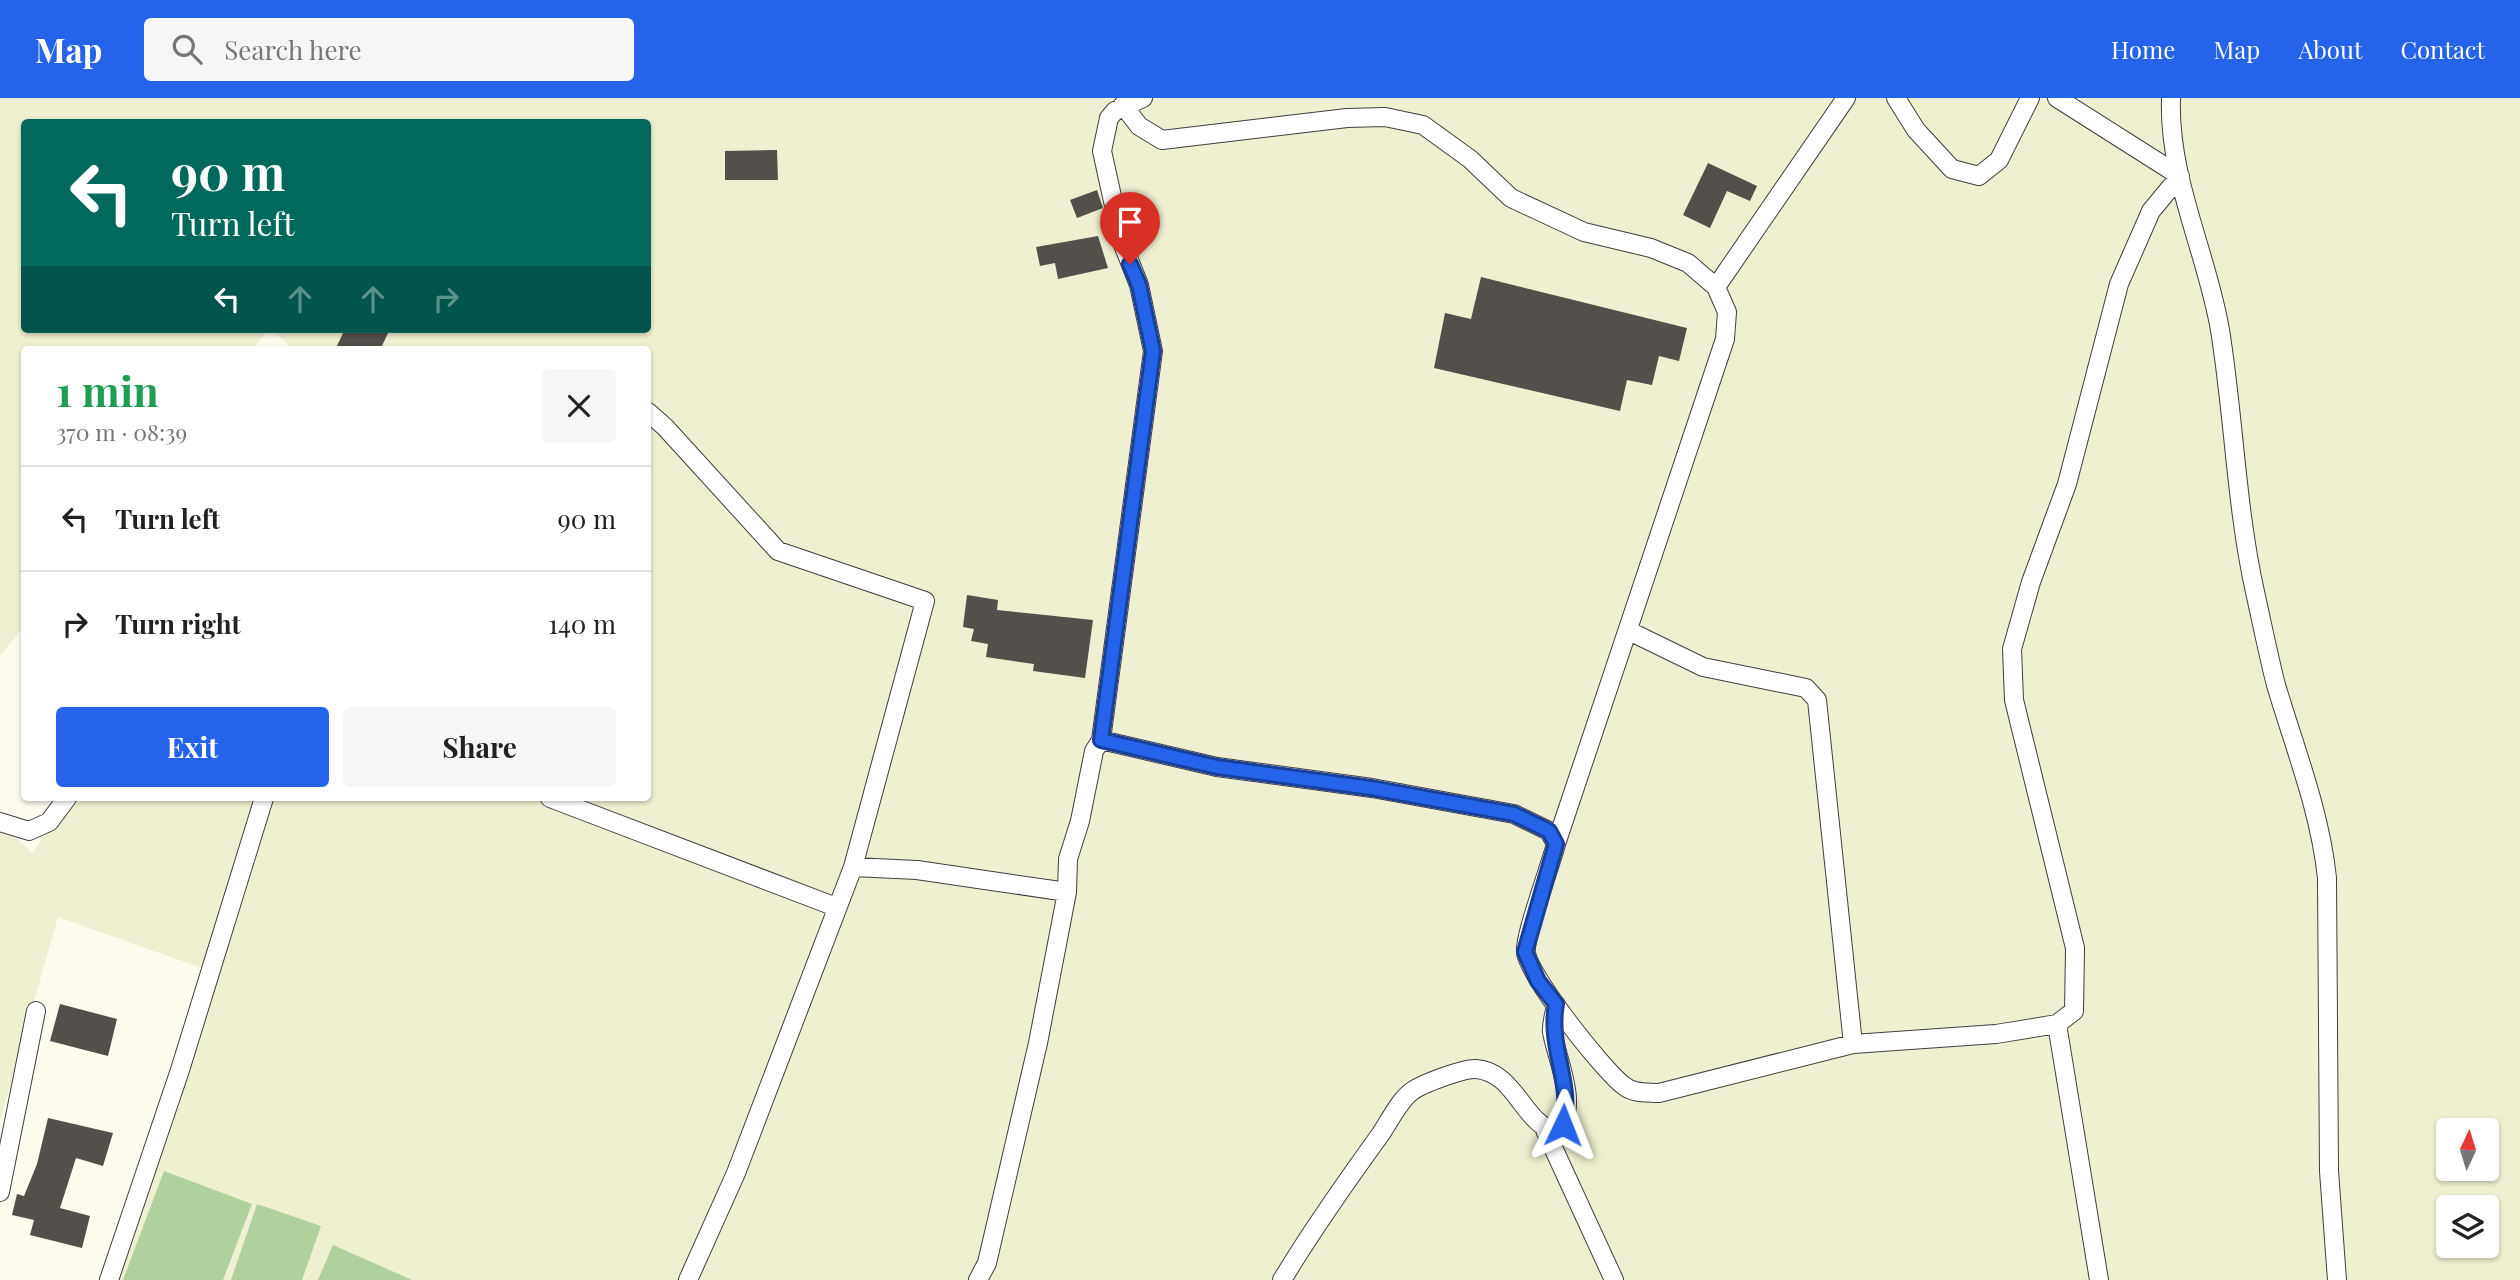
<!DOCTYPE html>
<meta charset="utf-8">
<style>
body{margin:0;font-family:"Playfair Display",serif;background:#f6f6f6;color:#222;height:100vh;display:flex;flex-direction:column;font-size:26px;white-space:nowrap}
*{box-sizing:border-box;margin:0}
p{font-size:23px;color:#767676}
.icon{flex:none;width:38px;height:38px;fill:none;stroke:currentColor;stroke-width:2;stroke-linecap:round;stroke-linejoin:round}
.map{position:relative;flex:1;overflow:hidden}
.drawer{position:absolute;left:21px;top:248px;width:630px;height:455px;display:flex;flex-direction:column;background:#fff;border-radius:7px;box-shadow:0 2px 5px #0004}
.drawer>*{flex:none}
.guide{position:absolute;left:21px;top:21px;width:630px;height:214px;border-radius:7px;box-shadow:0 2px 5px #0004;background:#00695c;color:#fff;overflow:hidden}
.needle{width:46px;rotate:4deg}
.controls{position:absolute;left:2436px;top:1020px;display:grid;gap:14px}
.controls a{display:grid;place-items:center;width:63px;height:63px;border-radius:7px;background:#fff;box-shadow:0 2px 5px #0004;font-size:35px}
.pin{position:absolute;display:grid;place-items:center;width:60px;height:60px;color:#fff;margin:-72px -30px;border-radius:50% 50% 50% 0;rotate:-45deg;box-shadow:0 0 7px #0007}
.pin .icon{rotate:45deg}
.me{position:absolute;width:77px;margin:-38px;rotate:2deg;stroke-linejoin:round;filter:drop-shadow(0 0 5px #0008)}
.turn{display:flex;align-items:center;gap:24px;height:147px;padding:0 35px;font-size:32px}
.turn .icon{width:91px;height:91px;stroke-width:2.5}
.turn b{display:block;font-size:49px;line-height:60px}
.lanes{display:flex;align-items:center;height:66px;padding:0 35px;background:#0003;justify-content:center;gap:35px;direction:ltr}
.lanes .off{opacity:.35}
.round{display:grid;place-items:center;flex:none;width:74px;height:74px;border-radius:7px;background:#f6f6f6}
.overview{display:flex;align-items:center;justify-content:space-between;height:119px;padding:0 35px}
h1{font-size:42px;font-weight:700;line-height:52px;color:#1e9e55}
.button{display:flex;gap:14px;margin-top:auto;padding:14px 35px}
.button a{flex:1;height:80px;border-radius:7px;background:#2563eb;color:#fff;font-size:28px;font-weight:700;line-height:80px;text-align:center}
.button a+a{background:#f6f6f6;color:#222}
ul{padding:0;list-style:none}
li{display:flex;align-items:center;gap:21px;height:105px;padding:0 35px;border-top:2px solid #e0e0e0}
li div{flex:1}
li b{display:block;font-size:26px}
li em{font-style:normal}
header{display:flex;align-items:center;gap:42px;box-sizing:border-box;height:98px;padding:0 35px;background:#2563eb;color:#fff}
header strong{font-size:33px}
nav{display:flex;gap:38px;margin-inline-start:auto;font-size:24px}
.search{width:490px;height:63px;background:#f6f6f6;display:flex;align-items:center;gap:18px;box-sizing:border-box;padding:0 24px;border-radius:7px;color:#767676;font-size:26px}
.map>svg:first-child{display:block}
.farmland{fill:#efefd1;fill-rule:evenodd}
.forest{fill:#b0d19e}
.building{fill:#534f4a}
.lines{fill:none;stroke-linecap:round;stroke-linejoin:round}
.minor-casing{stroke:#3f3f3f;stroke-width:20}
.minor{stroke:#fff;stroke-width:18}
.route-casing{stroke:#184099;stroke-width:18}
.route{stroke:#2563eb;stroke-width:12}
</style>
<header>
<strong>Map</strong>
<div class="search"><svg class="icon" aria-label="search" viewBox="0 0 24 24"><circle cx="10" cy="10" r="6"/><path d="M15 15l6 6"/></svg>Search here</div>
<nav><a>Home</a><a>Map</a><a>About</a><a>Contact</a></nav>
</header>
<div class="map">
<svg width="2520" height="1182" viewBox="0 0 2520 1182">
<rect width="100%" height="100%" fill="#fdfbee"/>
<path class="farmland" d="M0 0H2520V1182H109L210 873 58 819 0 1023V724L32 755 72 700H648V252H295L270 231H648V24H24V231H269L252 252H24V528L0 558ZM2448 1032H2487V1071H2448ZM2448 1110H2487V1148H2448Z"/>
<path class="forest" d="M164 1073 252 1106 223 1182H123Z
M257 1106 321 1128 302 1182H231Z
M333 1147 412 1182H318Z"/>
<path class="building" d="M777 52 778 82H725V53Z
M1708 65 1757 88 1750 103 1727 93 1710 130 1683 117Z
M1097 92 1103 110 1077 120 1070 102Z
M1098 138 1108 170 1058 181 1055 165 1040 168 1036 149Z
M1481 179 1687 230 1679 263 1659 258 1652 287 1627 282 1620 313 1434 270 1445 215 1471 221Z
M345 231H390L380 252H335Z
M967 497 998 502 997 512 1093 522 1085 580 1033 573 1034 566 986 559 988 546 971 543 974 531 963 529Z
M60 906 117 921 108 958 50 943Z
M48 1020 113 1035 103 1068 76 1060 60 1110 90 1118 82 1150 30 1137 34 1122 12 1117 17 1096 24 1098 37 1066Z"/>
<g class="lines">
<defs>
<path id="minor" d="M1896 0 1916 32 1952 71 1979 78 1999 62 2030 0
M2171 0C2168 80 2207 155 2220 232 2234 319 2236 408 2255 494 2262 525 2268 556 2276 587 2295 651 2320 713 2327 780L2329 1073 2337 1182
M1123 7 1139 28 1162 42 1347 20 1385 19 1423 27 1470 61 1511 100 1584 134 1651 150 1688 165 1716 189 1727 214 1725 241 1556 746
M1716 189 1846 0
M648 314 665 329 778 453 925 503 853 769 736 1075 688 1182
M1629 533 1703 569 1806 590 1817 602 1853 946
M1101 642 1153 253 1139 187 1122 144 1102 53 1109 20 1115 13 1143 0
M550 700 836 809
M0 724 29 733 49 724 67 700
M853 769 917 772 1067 794 1068 761 1080 723 1094 653 1101 642 1217 669 1372 690 1514 716 1549 733 1556 746C1551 766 1524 838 1526 854 1528 877 1603 972 1623 987 1633 996 1646 994 1659 995L1853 946 1996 936 2057 926 2074 913 2075 850 2014 602 2012 551 2031 484 2067 386 2119 186 2151 113 2180 78 2057 0
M2057 926 2099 1182
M1545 1032 1614 1182
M0 1094 36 913
M109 1182 180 972 264 700
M978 1182 987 1165 1038 945 1067 794
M1282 1182C1312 1132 1346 1084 1380 1037 1389 1024 1399 1003 1411 994 1421 986 1464 970 1476 971 1516 974 1523 1027 1557 1034 1580 1008 1557 963 1552 934 1551 925 1555 915 1556 907"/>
</defs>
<use href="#minor" class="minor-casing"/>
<use href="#minor" class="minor"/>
</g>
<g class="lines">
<defs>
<path id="route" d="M1130 166 1139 187 1153 253 1101 642 1217 669 1371 690 1514 716 1549 733 1556 746 1525 854 1538 883 1556 906C1548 951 1573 984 1563 1027"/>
</defs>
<use href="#route" class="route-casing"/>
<use href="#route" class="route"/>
</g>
</svg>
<div class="controls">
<a><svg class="needle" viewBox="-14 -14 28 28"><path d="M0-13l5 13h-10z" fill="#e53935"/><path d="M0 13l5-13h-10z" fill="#767676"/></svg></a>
<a><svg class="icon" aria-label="layers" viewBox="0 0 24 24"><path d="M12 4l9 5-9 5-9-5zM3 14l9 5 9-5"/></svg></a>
</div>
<div class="pin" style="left:1130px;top:166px;background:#d93025"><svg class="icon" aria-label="arrive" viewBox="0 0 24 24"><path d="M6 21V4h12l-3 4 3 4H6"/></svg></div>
<svg class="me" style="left:1563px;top:1027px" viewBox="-20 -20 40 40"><path d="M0-17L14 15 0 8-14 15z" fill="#2563eb" stroke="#fff" stroke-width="4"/></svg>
<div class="guide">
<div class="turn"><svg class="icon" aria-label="left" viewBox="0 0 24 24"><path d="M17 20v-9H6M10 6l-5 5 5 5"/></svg><div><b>90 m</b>Turn left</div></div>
<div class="lanes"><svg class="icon" aria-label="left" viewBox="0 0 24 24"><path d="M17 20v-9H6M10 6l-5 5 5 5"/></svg><svg class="icon off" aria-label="ahead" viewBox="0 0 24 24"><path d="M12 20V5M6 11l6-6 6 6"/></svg><svg class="icon off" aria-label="ahead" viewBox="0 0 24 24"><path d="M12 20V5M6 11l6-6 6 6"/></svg><svg class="icon off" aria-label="right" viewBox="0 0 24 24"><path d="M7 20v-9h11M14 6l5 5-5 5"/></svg></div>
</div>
<section class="drawer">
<div class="overview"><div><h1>1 min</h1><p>370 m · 08:39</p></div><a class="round"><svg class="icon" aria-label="close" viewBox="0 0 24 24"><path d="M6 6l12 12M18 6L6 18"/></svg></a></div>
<ul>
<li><svg class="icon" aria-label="left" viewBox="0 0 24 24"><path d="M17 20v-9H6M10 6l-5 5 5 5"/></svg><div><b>Turn left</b></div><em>90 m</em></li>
<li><svg class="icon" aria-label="right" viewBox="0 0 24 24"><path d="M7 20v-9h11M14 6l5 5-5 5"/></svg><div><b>Turn right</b></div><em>140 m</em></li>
</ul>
<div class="button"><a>Exit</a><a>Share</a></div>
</section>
</div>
